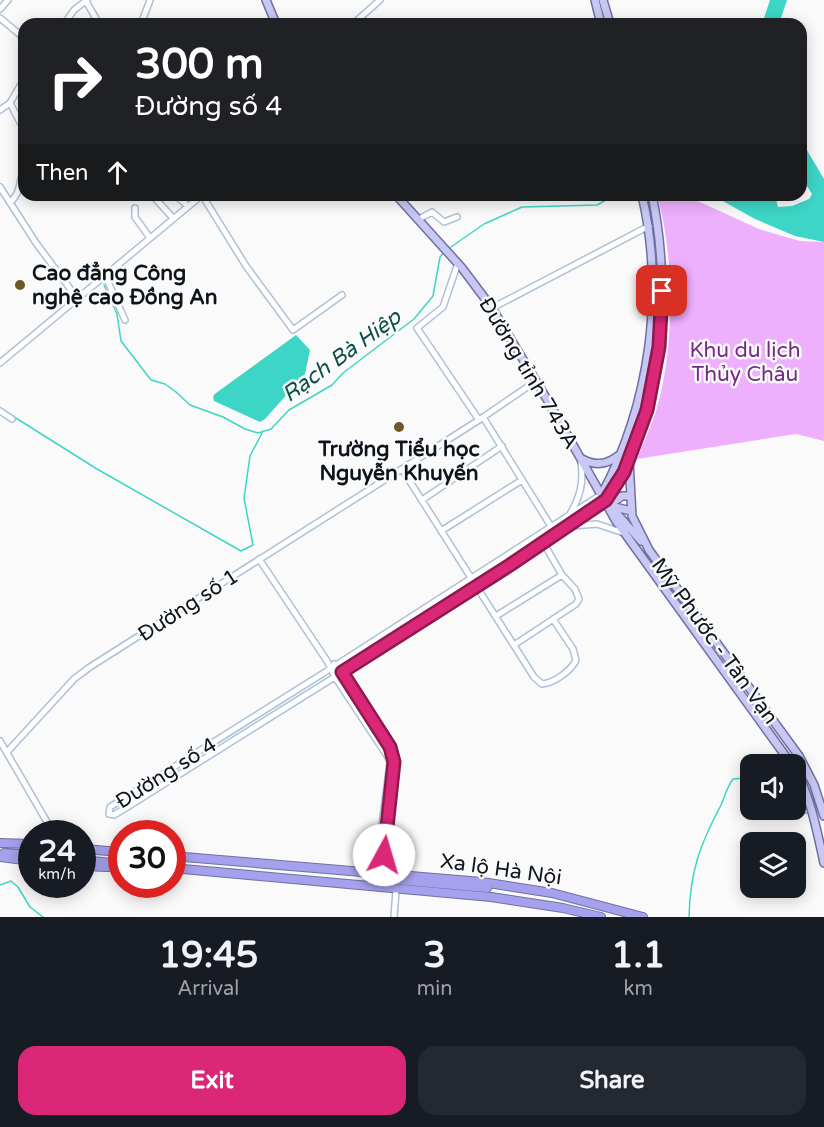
<!DOCTYPE html>
<meta charset="utf-8">
<style>
body{margin:0;font-family:"Varela Round",sans-serif;background:#242831;color:#f1f3f6;height:100vh;display:flex;flex-direction:column;font-size:22px;white-space:nowrap}
*{box-sizing:border-box;margin:0}
p{font-size:20px;color:#9ea1a6}
.icon{flex:none;width:33px;height:33px;fill:none;stroke:currentColor;stroke-width:2;stroke-linecap:round;stroke-linejoin:round}
.map{position:relative;height:917px;overflow:hidden}
.details{display:flex;flex-direction:column;background:#171b24;flex:1}
.details>*{flex:none}
.hud{position:absolute;left:18px;top:18px;width:789px;height:183px;border-radius:18px;box-shadow:0 3px 15px #0003;background:#202124;color:#fff;overflow:hidden}
.fabs{position:absolute;left:740px;top:754px;display:grid;gap:12px}
.fabs a{display:grid;place-items:center;width:66px;height:66px;border-radius:12px;background:#171b24;box-shadow:0 3px 15px #0003;font-size:30px}
.speed{position:absolute;left:18px;top:820px;display:flex;gap:12px;font-size:30px;font-weight:700;text-align:center}
.speed>*{display:grid;place-content:center;width:78px;height:78px;border-radius:50%;background:#171b24;box-shadow:0 3px 15px #0003;line-height:1}
.speed small{font-size:15px;font-weight:400}
.speed .limit{border:9px solid #d22;background:#fff;color:#111}
.pin{position:absolute;display:grid;place-items:center;width:51px;height:51px;color:#fff;margin:-26px;border-radius:12px;box-shadow:0 3px 9px #0006}
.me{position:absolute;width:66px;margin:-33px;rotate:6deg;stroke-linejoin:round;filter:drop-shadow(0 0 4px #0008)}
.turn{display:flex;align-items:center;gap:21px;height:126px;padding:0 18px;font-size:27px}
.turn .icon{width:78px;height:78px;stroke-width:2.5}
.turn b{display:block;font-size:42px;line-height:51px}
.then{display:flex;align-items:center;height:57px;padding:0 18px;background:#0003;gap:12px;font-size:22px}
.eta{display:flex;justify-content:space-evenly;align-items:center;height:102px;text-align:center}
.eta b{font-size:36px;font-weight:700;line-height:42px}
.action{display:flex;gap:12px;margin-top:auto;padding:12px 18px}
.action a{flex:1;height:69px;border-radius:18px;background:#db2777;color:#fff;font-size:24px;font-weight:700;line-height:69px;text-align:center}
.action a+a{background:#242831;color:#f1f3f6}
.map>svg:first-child{display:block}
.green{fill:#eeb0fd}
.water{fill:#3dd6c6}
.lines{fill:none;stroke-linecap:round;stroke-linejoin:round}
.stream{stroke:#3dd6c6;stroke-width:1.5}
.minor-casing{stroke:#adc1d8;stroke-width:8}
.major-casing{stroke:#7070a3;stroke-width:10}
.highway-casing{stroke:#7070a3;stroke-width:10}
.minor{stroke:#fff;stroke-width:5}
.major{stroke:#c9c7f4;stroke-width:7}
.highway{stroke:#a5a1ec;stroke-width:8}
.route-casing{stroke:#8e194d;stroke-width:15}
.route{stroke:#db2777;stroke-width:10}
.poi-dot{fill:#6f5828;stroke:#fafafa;stroke-width:2}
.labels{text-anchor:middle;stroke-width:5;stroke-linejoin:round;paint-order:stroke}
.poi-label{font-size:21px;font-weight:bold;fill:#0d141c;stroke:#fafafa;text-anchor:start}
.park-label{font-size:21px;fill:#752a85;stroke:#fafafa}
.street-label{font-size:21px;fill:#0d141c;stroke:#fafafa}
.water-label{font-size:22px;font-style:italic;fill:#0e4f48;stroke:#fafafa}
</style>
<div class="map">
<svg width="824" height="917" viewBox="0 0 824 917">
<rect width="100%" height="100%" fill="#fafafa"/>
<path class="green" d="M657 195 683 197 700 202 759 229 800 241 824 242V441L796 434 637 459C643 443 651 427 656 411 675 348 675 258 657 195Z"/>
<path class="water" d="M770 0H787L779 24H762Z
M801 140 824 179V242L795 236 755 219 712 195H775L778 207 792 206 809 199 812 194 801 176Z
M296 335 310 350 305 374 265 419 260 422 214 401 213 396 216 393Z"/>
<g class="lines">
<path class="stream" d="M448 249 484 224 522 207 597 205 615 195
M104 285 117 314 121 341 151 380 165 384 176 392 190 405 223 417 245 429 258 433 271 429 289 410 332 385 343 373 414 319 433 296 440 257 444 252
M0 408 97 469 241 551 253 545 244 498 250 456 262 433
M795 808 799 813H810
M0 885 11 881 18 887 30 907 43 917
M689 917C690 871 700 845 721 805 725 796 727 787 733 779L744 778 750 781"/>
<defs>
<path id="minor" d="M86 1 99 24
M0 9 8 0
M0 18 24 38
M64 24 74 10 87 0
M141 24 150 0
M353 24 380 0
M24 79 10 103 24 130
M0 110 10 103
M0 187 36 243 77 298
M152 195 173 218
M175 195 188 206
M202 195 246 266 293 330 342 295
M10 203C23 189 17 185 24 170
M135 208V217L150 238
M419 219 432 212 444 222 457 217
M458 263 443 307 417 328 479 420
M105 275 125 320
M492 308 649 226
M0 363 202 195
M0 411 12 419
M483 417 552 528
M402 469 534 677 542 684C554 683 571 671 576 660L573 649 553 619
M602 494 330 669 110 807 109 814 114 815 124 809 424 621 606 500
M422 500 502 446
M570 514C580 497 584 482 581 463
M572 526 597 524 624 533
M441 531 522 480
M259 559 327 661 335 677 388 757 390 763 375 879
M496 616 562 575
M514 645 576 604 579 599 575 589 562 575 543 542
M334 664 390 747 395 762 381 879
M0 741 54 834
M7 752 74 679 90 667 479 420 536 381
M394 917 396 891"/>
<path id="major" d="M266 0 276 24
M595 0 601 24
M603 0 610 24
M396 195 462 268 492 308 548 401 616 521 792 765
M582 459C595 466 606 465 618 456
M629 460 632 516 649 550 799 756 814 785 824 816
M602 494C650 403 665 295 642 195
M606 500C664 421 672 288 652 195
M609 505 622 496H630
M611 506 631 511
M613 509 641 541
M795 769C811 798 817 831 824 863"/>
<path id="highway" d="M0 843 32 844
M82 849 122 852
M4 853 32 855
M172 856 482 882 552 893 643 917
M0 857 32 861
M82 860 122 864
M82 866 108 867
M172 868 491 897 563 908 601 917
M386 879 487 888"/>
</defs>
<use href="#minor" class="minor-casing"/>
<use href="#major" class="major-casing"/>
<use href="#highway" class="highway-casing"/>
<use href="#minor" class="minor"/>
<use href="#major" class="major"/>
<use href="#highway" class="highway"/>
</g>
<g class="lines">
<defs>
<path id="route" d="M384 855 394 762 390 747 342 672 510 565 606 500 624 472 647 410 659 347 662 291"/>
</defs>
<use href="#route" class="route-casing"/>
<use href="#route" class="route"/>
</g>
<g class="poi-dot">
<circle cx="20" cy="285" r="6"/>
<circle cx="399" cy="427" r="6"/>
</g>
<g class="labels">
<g class="poi-label">
<text x="32" y="280">Cao đẳng Công<tspan x="32" dy="24">nghệ cao Đồng An</tspan></text>
<text x="399" y="456" text-anchor="middle">Trường Tiểu học<tspan x="399" dy="24">Nguyễn Khuyến</tspan></text>
</g>
<g class="park-label">
<text x="745" y="357">Khu du lịch<tspan x="745" dy="24">Thủy Châu</tspan></text>
</g>
<g class="street-label">
<text transform="translate(529 373) rotate(59)" y="7">Đường tỉnh 743A</text>
<text transform="translate(188 605) rotate(-33)" y="7">Đường số 1</text>
<text transform="translate(715 641) rotate(54)" y="7">Mỹ Phước - Tân Vạn</text>
<text transform="translate(166 773) rotate(-32)" y="7">Đường số 4</text>
<text transform="translate(501 869) rotate(8)" y="7">Xa lộ Hà Nội</text>
</g>
<g class="water-label">
<text transform="translate(341 355) rotate(-36)" y="8">Rạch Bà Hiệp</text>
</g>
</g>
</svg>
<div class="fabs">
<a><svg class="icon" aria-label="sound" viewBox="0 0 24 24"><path d="M4 9h4l5-4v14l-5-4H4zM17 9q2 3 0 6"/></svg></a>
<a><svg class="icon" aria-label="layers" viewBox="0 0 24 24"><path d="M12 4l9 5-9 5-9-5zM3 14l9 5 9-5"/></svg></a>
</div>
<div class="speed"><div>24<small>km/h</small></div><div class="limit">30</div></div>
<div class="pin" style="left:662px;top:291px;background:#d93025"><svg class="icon" aria-label="arrive" viewBox="0 0 24 24"><path d="M6 21V4h12l-3 4 3 4H6"/></svg></div>
<svg class="me" style="left:384px;top:855px" viewBox="-20 -20 40 40"><circle r="19" fill="#fff"/><path d="M0-13L10 11 0 6-10 11z" fill="#db2777"/></svg>
<div class="hud">
<div class="turn"><svg class="icon" aria-label="right" viewBox="0 0 24 24"><path d="M7 20v-9h11M14 6l5 5-5 5"/></svg><div><b>300 m</b>Đường số 4</div></div>
<div class="then">Then<svg class="icon" aria-label="ahead" viewBox="0 0 24 24"><path d="M12 20V5M6 11l6-6 6 6"/></svg></div>
</div>
</div>
<section class="details">
<div class="eta">
<div><b>19:45</b><p>Arrival</p></div>
<div><b>3</b><p>min</p></div>
<div><b>1.1</b><p>km</p></div>
</div>
<div class="action"><a>Exit</a><a>Share</a></div>
</section>
